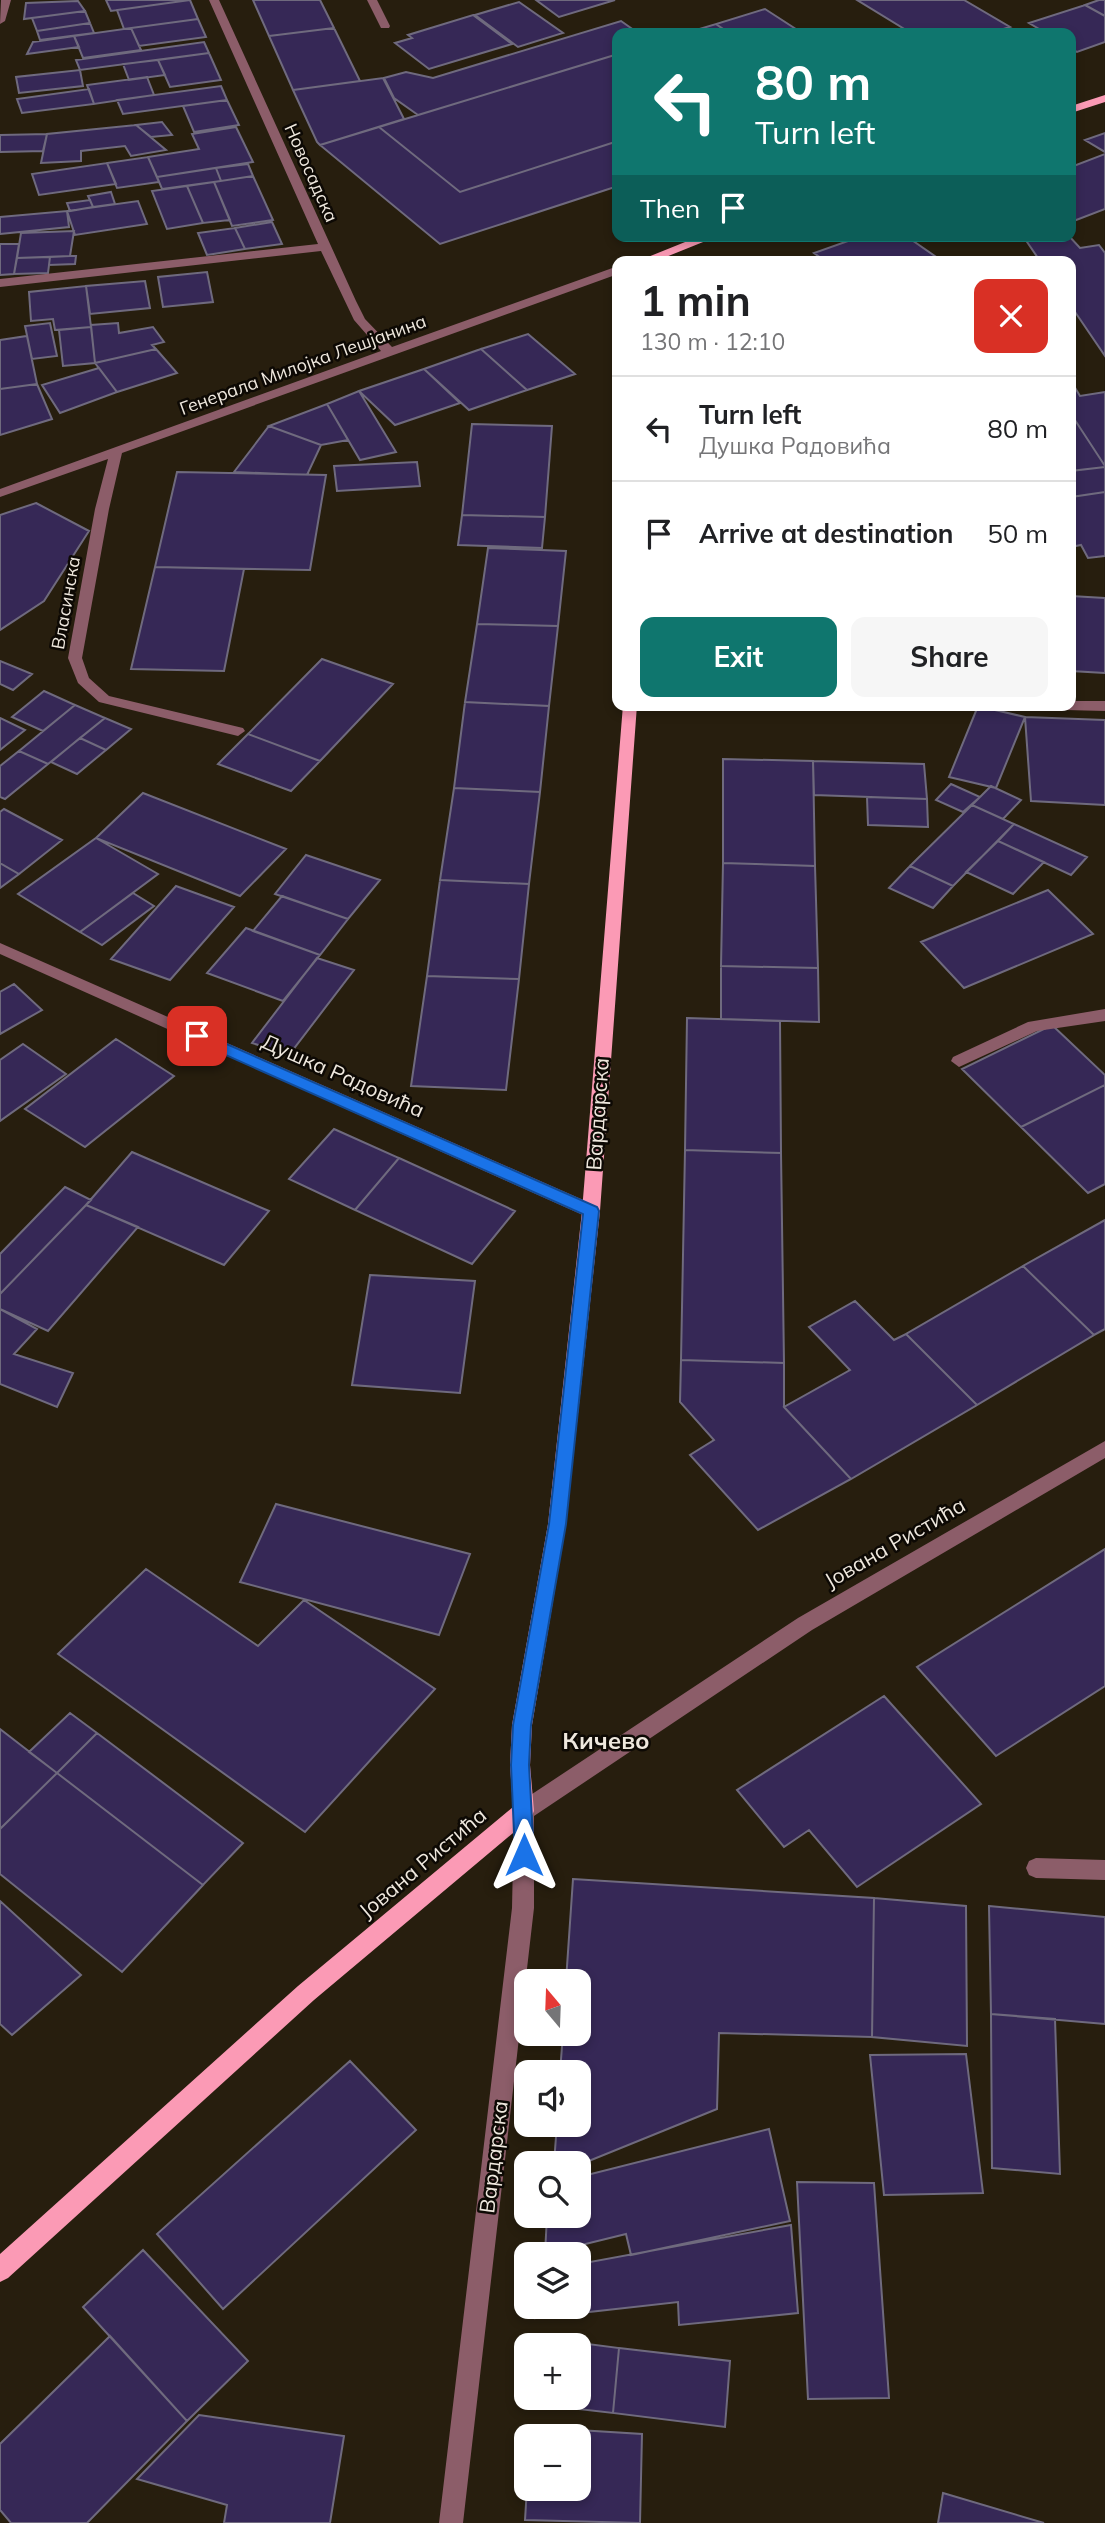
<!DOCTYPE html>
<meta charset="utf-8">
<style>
body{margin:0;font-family:Mulish,sans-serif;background:#f6f6f6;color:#202124;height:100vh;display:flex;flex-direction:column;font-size:26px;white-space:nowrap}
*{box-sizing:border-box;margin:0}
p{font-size:23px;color:#757577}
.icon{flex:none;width:38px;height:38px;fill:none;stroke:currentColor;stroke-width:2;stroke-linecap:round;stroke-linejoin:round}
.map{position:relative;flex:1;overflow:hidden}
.details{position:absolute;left:612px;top:256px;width:464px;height:455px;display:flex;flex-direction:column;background:#fff;border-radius:14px;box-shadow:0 4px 10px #0003}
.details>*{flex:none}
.hud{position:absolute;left:612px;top:28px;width:464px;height:214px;border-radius:14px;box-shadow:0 4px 10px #0003;background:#0f766e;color:#fff;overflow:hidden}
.needle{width:46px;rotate:341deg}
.buttons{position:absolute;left:514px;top:1969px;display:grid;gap:14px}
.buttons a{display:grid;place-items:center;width:77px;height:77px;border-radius:14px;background:#fff;box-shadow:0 4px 10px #0003;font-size:35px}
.pin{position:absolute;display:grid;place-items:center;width:60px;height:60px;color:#fff;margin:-30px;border-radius:14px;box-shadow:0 4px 10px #0006}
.me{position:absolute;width:77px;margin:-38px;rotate:0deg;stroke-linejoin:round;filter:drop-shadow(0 0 5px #0008)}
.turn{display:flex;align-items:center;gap:24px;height:147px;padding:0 28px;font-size:32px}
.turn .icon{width:91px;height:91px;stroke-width:2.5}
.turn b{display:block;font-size:49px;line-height:60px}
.then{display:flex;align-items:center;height:66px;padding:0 28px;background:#0003;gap:14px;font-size:26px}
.round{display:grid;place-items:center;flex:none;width:74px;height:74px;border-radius:14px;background:#f6f6f6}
.head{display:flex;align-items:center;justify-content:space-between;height:119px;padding:0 28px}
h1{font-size:42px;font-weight:700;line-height:52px}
.button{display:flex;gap:14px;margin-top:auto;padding:14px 28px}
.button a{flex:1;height:80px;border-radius:14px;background:#0f766e;color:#fff;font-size:28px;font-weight:700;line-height:80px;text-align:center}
.button a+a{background:#f6f6f6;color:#202124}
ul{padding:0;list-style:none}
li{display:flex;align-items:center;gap:21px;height:105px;padding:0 28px;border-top:2px solid #e0e0e0}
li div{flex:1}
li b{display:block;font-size:26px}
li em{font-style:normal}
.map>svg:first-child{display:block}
.building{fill:#362856;stroke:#6f6a7e;stroke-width:2}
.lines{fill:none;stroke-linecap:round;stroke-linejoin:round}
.minor{fill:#8c5d69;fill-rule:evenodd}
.major{fill:#fb9ab5;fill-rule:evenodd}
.route{fill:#1a73e8;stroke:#114b97;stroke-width:2}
.labels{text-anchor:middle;stroke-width:5;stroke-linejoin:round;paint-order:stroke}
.far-street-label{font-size:18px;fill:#efe8de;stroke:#0d0904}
.street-label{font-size:21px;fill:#efe8de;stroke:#0d0904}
.quarter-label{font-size:24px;font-weight:bold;fill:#efe8de;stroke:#0d0904}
</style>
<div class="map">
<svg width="1105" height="2523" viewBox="0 0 1105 2523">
<rect width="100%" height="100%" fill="#271e0e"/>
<path class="building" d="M106 0H190L111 11Z
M190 0 198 19 124 29 117 10Z
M253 0H320L334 28 269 36Z
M536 0H615L559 17Z
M857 0H964L1010 27 990 33H911Z
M1099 0H1105V16L1085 5Z
M78 1 85 11 24 19 26 3Z
M519 2 563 33 518 47 475 15Z
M1085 5 1105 16V42L1077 52 1071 48V33H1046L1029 23Z
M765 9 802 33H729L716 24Z
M85 11 90 23 37 31 32 18Z
M473 15 512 44 429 69 395 43 412 38 408 35Z
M198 19 206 37 139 46 131 28Z
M621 21 638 33H618V54L418 115 394 98 384 78 406 72 433 78Z
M90 23 94 33 40 40 37 31Z
M716 24 729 33H686Z
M131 28 141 50 83 58 74 36Z
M334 28 360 81 293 90 269 36Z
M74 36 79 47 27 54 33 42Z
M204 42 209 53 80 70 76 60Z
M209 53 221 80 170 87 158 60Z
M618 54V141L460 192 379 127Z
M158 60 165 75 129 80 123 64Z
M80 70 83 86 19 93 16 77Z
M147 77 154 95 94 104 87 85Z
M383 78 404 119 320 145 317 142 293 90Z
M221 86 227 100 123 114 117 100Z
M89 89 94 104 22 113 17 99Z
M227 100 239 125 194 132 183 106Z
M162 122 172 135 151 137 136 125Z
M136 125 166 150 131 156 125 146 81 151V161L41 163 47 134Z
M236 127 253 162 157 177 148 157 199 149 192 134Z
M379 127 460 192 618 141V186L440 244 320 145Z
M1105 133V152L1085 140Z
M47 134 43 151 0 152V135Z
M1105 154V209L1071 222V167Z
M148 157 159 182 117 188 107 163Z
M107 163 116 184 39 195 32 174Z
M248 164 253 176 221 181 216 168Z
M216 168 221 181 162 189 157 177Z
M253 176 273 220 232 226 214 182Z
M214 182 230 220 203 223 187 186Z
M187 186 203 223 167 229 152 191Z
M111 192 115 204 93 207 88 196Z
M90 200 93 207 70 211 67 203Z
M138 201 147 224 75 235 67 211Z
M67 211 69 227 0 234V217Z
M272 222 282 244 245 249 235 228Z
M235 228 245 249 207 255 198 233Z
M74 231 70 256 17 258 21 233Z
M862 236H906L942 261H825L814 253Z
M1023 236H1069L1080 248 1099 245 1105 253V356L1071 306V261H1040Z
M0 244H19L14 274 0 275Z
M70 256H76L75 264 49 265 50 257Z
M50 257 48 273 14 274 17 258Z
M207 272 213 302 163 307 158 277Z
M145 281 150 308 90 314 86 286Z
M86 286 91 327 55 330 53 319 31 321 29 292Z
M50 323 57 356 32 359 25 326Z
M118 323 119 333 153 327 164 342 152 345 156 349 95 363 91 325Z
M91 327 95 363 63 366 59 330Z
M528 334 575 374 527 390 481 349Z
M27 336 37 384 0 389V340Z
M156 349 177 373 117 392 95 363Z
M481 349 527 390 469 410 424 369Z
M99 368 117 392 60 413 42 385Z
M424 369 460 403 395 425 359 391Z
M1071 381 1080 396 1105 392V466L1071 414Z
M37 384 52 419 0 435V389Z
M359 391 396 452 360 460 327 404Z
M327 404 348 440 321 445 269 426Z
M1071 414 1105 466V467L1071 471Z
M472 424 552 426 545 517 462 515Z
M269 426 321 445 307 475 234 472Z
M417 462 420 486 337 491 334 466Z
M1105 467V492L1071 497V471Z
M177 472 326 475 310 570 155 567Z
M1105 492V556L1088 558 1081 545 1071 547V497Z
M36 503 89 531 44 601 0 630V515Z
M462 515 545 517 542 548 458 545Z
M488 548 566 551 558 626 477 624Z
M155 567 244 569 224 671 131 669Z
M1071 596 1105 598V673L1071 671Z
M477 624 558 626 549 706 465 702Z
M322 659 393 684 320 761 248 734Z
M0 661 32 674 13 690 0 684Z
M44 691 75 705 43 731 12 717Z
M465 702 549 706 540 792 454 788Z
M75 705 105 718 48 764 19 751Z
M978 706 1025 717 996 788 949 777Z
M1025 717 1105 720V805L1031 801Z
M0 718 25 730 0 750Z
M105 718 131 729 106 750 80 738Z
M248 734 320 761 291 791 218 764Z
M80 738 106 750 77 774 51 762Z
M19 751 48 764 5 799 0 797V766Z
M723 759 813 761 815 866 723 863Z
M813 761 924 764 927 799 814 795Z
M951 784 980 797 963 812 936 800Z
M991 786 1021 800 1003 819 972 805Z
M454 788 540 792 529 884 440 880Z
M143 793 286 849 240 896 96 838Z
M867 797 927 799 928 827 868 825Z
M972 805 1014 824 953 886 910 866Z
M4 809 62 840 19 874 0 863V812Z
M1014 824 1087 857 1071 875 998 841Z
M96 838 158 874 80 932 18 894Z
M998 841 1044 862 1013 894 966 872Z
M306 855 380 880 348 919 275 894Z
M0 863 19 874 0 888Z
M723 863 815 866 818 968 721 966Z
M910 866 953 886 933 908 889 888Z
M440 880 529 884 519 979 427 976Z
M176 886 234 907 170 980 111 959Z
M1048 890 1093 934 964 988 921 942Z
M133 893 154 906 102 945 80 932Z
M282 896 348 919 320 955 253 931Z
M246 928 320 955 283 1001 207 973Z
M317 958 354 970 289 1055 252 1043Z
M721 966 818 968 819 1022 721 1019Z
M427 976 519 979 506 1090 411 1086Z
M14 984 42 1010 0 1034V992Z
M687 1018 780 1021 781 1153 685 1150Z
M1052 1025 1105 1075V1085L1021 1127 962 1069Z
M116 1039 174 1076 85 1147 25 1109Z
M23 1044 66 1074 0 1121V1060Z
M1105 1085V1184L1088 1193 1021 1127Z
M334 1129 399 1158 355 1210 289 1179Z
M685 1150 781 1153 784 1363 681 1360Z
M132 1152 269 1211 224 1265 86 1205Z
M399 1158 515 1211 472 1264 355 1210Z
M65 1187 91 1200 0 1294V1254Z
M86 1205 138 1227 48 1331 0 1309V1294Z
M1105 1220V1329L1094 1335 1023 1266Z
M1023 1266 1094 1335 977 1405 906 1334Z
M370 1275 475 1281 460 1393 352 1385Z
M855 1301 894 1340 906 1334 977 1405 851 1479 784 1407 850 1370 809 1327Z
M0 1309 37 1329 14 1354 73 1373 57 1407 0 1384Z
M681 1360 784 1363V1407L851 1479 758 1530 690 1455 714 1440 680 1402Z
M276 1504 470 1554 439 1635 240 1582Z
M1105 1549V1686L996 1756 917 1667Z
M146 1569 258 1646 304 1600 435 1689 305 1832 58 1654Z
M884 1696 981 1804 857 1887 809 1830 784 1847 737 1790Z
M70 1713 97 1733 57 1773 29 1752Z
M0 1729 57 1773 0 1829Z
M97 1733 243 1843 203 1885 57 1773Z
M57 1773 203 1885 122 1972 0 1874V1829Z
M573 1879 874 1898 872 2037 719 2033 717 2109 579 2165V2163H554L557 2124H579V2072H560L563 2034H579V1981H566Z
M874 1898 966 1906 967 2046 872 2037Z
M0 1901 81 1975 12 2035 0 2024Z
M989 1906 1105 1917V2024L991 2014Z
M991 2014 1055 2019 1060 2174 992 2168Z
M966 2054 983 2193 884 2195 870 2055Z
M350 2061 416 2130 223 2309 157 2234Z
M769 2129 790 2221 631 2255 626 2234 545 2254 547 2216H579V2177Z
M797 2182 874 2183 889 2398 808 2399Z
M791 2225 798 2313 679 2325 678 2302 535 2318 536 2306H579V2264Z
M143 2250 248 2361 187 2421 83 2307Z
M110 2336 187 2421 87 2523H11L0 2510V2444Z
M534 2337 619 2348 613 2413 527 2403V2398H579V2345H533Z
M619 2348 730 2361 725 2427 613 2413Z
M199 2415 344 2436 330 2523H224L227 2505 137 2479Z
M530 2427 642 2434 640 2523 525 2520 527 2488H579V2436H530Z
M943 2493 1044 2523H938Z"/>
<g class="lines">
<path class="minor" d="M1 0H11L5 21 0 24Z
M209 0H219L356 301 365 319 392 347 618 266V274L122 453 109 509 82 658 89 678 109 696 243 728 245 731 238 736 99 702 78 683 68 658 95 509 108 459 0 497V489L381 351 354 320 321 251 0 287V279L318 244Z
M367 0H377L390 26 389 28H381Z
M1071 701H1105V711L1065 710 1058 705H1071Z
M0 943 597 1206 600 1211 597 1216H585L0 954Z
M1105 1009V1021L1037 1031 959 1067 951 1061 953 1057 1028 1022Z
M1105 1441V1458L812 1630 534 1816V1908L463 2523H439L512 1908 514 1811 517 1804 798 1618Z
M1036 1858 1105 1860V1880L1036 1878 1029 1875 1026 1868 1029 1861Z"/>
<path class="major" d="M1105 95V102L1071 113V106Z
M700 236H718L656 261H638Z
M623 705H637L600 1211 566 1524 532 1725 530 1765 534 1811 531 1818 314 2000 8 2278 0 2282V2254L298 1986 513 1807 510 1765 512 1725 548 1524 582 1211Z"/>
</g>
<path class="route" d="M197 1031 597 1207 599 1211 566 1524 531 1725 529 1765 534 1855 531 1861 524 1864 518 1861 515 1855 511 1765 513 1725 549 1524 583 1214 192 1040 190 1036Z"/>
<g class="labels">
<g class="far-street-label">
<text transform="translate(311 173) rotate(66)" y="6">Новосадска</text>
<text transform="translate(303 365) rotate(-20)" y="6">Генерала Милојка Лешјанина</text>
<text transform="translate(66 603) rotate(-80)" y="6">Власинска</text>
</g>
<g class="street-label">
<text transform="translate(343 1076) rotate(24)" y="7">Душка Радовића</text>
<text transform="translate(598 1114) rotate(-86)" y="7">Вардарска</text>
<text transform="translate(895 1543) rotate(-30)" y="7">Јована Ристића</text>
<text transform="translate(423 1863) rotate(-40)" y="7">Јована Ристића</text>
<text transform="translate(494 2157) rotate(-83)" y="7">Вардарска</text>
</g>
<g class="quarter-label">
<text x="606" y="1749">Кичево</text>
</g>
</g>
</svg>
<div class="buttons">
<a><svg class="needle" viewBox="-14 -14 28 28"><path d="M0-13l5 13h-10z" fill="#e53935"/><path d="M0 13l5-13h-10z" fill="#757577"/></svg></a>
<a><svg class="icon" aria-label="sound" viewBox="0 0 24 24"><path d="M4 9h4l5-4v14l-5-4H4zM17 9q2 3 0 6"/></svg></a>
<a><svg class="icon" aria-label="search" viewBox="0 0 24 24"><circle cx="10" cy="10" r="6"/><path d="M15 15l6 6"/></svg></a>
<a><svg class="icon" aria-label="layers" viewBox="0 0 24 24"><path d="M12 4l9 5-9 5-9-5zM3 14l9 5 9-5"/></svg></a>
<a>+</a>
<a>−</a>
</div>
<div class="pin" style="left:197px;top:1036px;background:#d93025"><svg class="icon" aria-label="arrive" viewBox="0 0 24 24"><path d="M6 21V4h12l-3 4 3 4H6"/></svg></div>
<svg class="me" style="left:524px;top:1855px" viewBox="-20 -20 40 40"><path d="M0-17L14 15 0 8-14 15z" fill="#1a73e8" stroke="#fff" stroke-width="4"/></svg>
<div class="hud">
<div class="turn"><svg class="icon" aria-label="left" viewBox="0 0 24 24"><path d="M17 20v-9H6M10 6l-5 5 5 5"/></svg><div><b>80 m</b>Turn left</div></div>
<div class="then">Then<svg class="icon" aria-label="arrive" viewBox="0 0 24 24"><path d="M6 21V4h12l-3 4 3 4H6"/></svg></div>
</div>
<section class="details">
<div class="head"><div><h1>1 min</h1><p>130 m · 12:10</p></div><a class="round" style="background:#d93025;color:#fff"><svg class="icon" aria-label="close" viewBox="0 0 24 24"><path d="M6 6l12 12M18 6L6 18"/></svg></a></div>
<ul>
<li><svg class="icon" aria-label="left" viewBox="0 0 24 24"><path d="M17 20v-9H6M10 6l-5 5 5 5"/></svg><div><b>Turn left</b><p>Душка Радовића</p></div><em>80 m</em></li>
<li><svg class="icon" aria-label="arrive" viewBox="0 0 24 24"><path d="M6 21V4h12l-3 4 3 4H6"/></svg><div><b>Arrive at destination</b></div><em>50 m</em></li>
</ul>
<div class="button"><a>Exit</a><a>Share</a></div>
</section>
</div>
